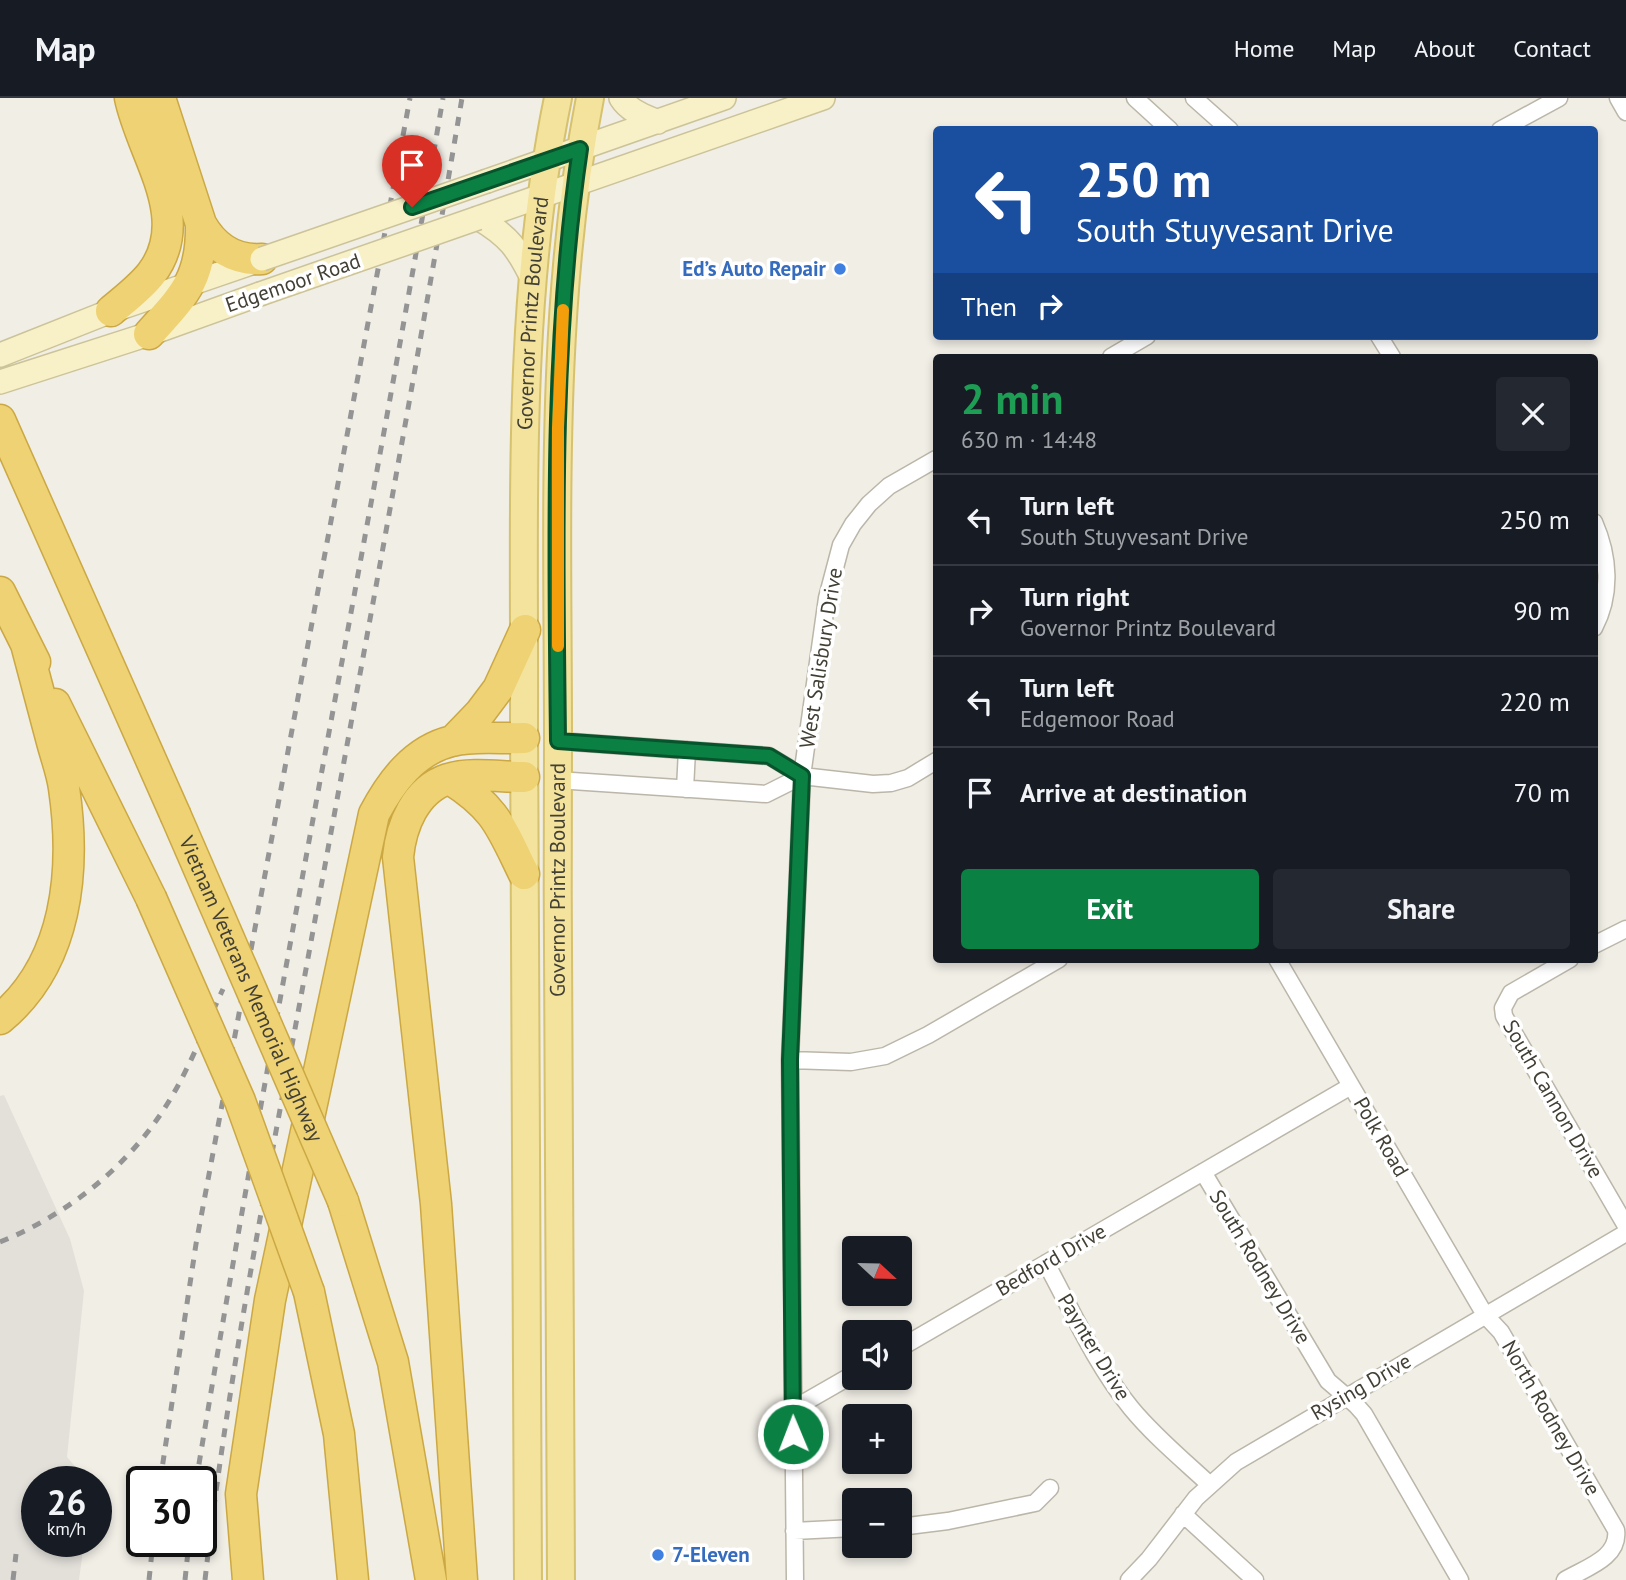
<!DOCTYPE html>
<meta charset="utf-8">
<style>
body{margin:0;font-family:"PT Sans",sans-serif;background:#242831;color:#f1f3f6;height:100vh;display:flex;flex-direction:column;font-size:26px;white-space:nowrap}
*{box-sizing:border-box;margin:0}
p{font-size:23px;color:#9ea1a6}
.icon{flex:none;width:38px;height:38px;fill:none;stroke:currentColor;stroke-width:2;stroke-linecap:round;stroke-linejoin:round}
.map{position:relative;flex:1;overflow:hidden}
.panel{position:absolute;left:933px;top:256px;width:665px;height:609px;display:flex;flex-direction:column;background:#171b24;border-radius:7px;box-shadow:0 4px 10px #0003}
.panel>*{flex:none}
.hud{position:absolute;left:933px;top:28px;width:665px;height:214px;border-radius:7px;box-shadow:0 4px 10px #0003;background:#1a4fa0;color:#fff;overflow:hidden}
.needle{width:46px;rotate:112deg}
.tools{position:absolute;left:842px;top:1138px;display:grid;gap:14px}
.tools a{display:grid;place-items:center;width:70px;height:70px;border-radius:7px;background:#171b24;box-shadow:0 4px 10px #0003;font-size:35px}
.speed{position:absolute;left:21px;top:1368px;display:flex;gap:14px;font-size:35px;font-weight:700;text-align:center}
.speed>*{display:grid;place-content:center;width:91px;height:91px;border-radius:50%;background:#171b24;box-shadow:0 4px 10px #0003;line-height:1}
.speed small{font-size:18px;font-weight:400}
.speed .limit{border:4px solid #111;border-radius:10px;background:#fff;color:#111}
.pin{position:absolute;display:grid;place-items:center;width:60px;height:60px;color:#fff;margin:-72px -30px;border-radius:50% 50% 50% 0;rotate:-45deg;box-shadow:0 0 7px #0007}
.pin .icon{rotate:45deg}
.me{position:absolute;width:77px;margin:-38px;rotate:359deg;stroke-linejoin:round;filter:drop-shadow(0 0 5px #0008)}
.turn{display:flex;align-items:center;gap:24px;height:147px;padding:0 28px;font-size:32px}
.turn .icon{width:91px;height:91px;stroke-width:2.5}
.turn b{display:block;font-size:49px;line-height:60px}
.then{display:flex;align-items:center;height:66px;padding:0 28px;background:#0003;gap:14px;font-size:26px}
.round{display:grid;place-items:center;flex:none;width:74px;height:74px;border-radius:7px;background:#242831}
.headline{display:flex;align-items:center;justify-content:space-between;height:119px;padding:0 28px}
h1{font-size:42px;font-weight:700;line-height:52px;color:#1e9e55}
.cta{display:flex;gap:14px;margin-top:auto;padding:14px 28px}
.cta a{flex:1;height:80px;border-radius:7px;background:#0b8043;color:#fff;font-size:28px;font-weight:700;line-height:80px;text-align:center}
.cta a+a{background:#242831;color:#f1f3f6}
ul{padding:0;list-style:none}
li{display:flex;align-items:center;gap:21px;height:91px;padding:0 28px;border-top:2px solid #363941}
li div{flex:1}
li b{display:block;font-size:26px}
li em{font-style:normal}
header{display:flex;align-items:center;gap:42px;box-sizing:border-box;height:98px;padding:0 35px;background:#171b24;border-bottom:2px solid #363941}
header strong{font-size:33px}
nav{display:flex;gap:38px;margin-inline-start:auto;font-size:24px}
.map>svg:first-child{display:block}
.industrial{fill:#e3e0da}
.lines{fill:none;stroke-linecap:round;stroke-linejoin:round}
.street-casing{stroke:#bbb6a9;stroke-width:19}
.secondary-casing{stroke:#ccc399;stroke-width:26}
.primary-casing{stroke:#d6c16e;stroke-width:30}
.highway-casing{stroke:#cba844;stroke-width:33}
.street{stroke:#fff;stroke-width:16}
.secondary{stroke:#f8f1c8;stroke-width:23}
.primary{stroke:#f3e39c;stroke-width:26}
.highway{stroke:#eed273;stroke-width:30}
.rail{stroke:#949494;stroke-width:5;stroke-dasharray:9 9;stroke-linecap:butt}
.secondary-bridge-casing{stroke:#ccc399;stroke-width:26;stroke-linecap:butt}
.highway-bridge-casing{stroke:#cba844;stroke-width:33;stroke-linecap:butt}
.secondary-bridge{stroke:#f8f1c8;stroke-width:23}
.highway-bridge{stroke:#eed273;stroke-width:30}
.route-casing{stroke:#07532c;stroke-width:18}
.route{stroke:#0b8043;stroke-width:12}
.slow{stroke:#f59e0b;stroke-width:12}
.shop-dot{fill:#3f7fe0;stroke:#fff;stroke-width:2.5}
.labels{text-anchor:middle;stroke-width:7;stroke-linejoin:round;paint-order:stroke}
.shop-label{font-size:21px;font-weight:bold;fill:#366cbe;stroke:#fff;text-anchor:end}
.street-label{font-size:21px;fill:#423f35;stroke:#fff}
</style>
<header>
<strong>Map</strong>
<nav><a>Home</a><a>Map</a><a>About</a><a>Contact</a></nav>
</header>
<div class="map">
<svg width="1626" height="1482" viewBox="0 0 1626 1482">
<rect width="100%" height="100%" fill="#f0eee5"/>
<path class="industrial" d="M4 997 70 1141 84 1193 67 1359 88 1384H37V1444H84L79 1482H0V998Z"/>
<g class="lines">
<defs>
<path id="street" d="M1135 0 1170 32
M1194 0 1230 32
M1618 0 1626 14
M1500 32 1559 0
M1379 238 1392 259
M1111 259 1147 238
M1594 424C1609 458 1612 496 1594 530
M558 643 769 658 802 678 873 686 891 685 908 680 936 663
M557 682 766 696 802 678
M685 691 687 652
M1594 847 1626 831
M1277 861 1485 1217 1501 1234 1616 1432C1620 1460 1585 1470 1565 1482
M1570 861 1511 895 1503 910 1504 918 1626 1128
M790 962 851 964 885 958 928 937 1059 861
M1203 1074 1328 1283 1356 1307 1364 1316 1460 1482
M1046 1165C1072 1213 1096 1267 1131 1310 1154 1338 1183 1362 1209 1386
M900 1250 1351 988
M793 1311 854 1276
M1183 1416 1255 1482
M900 1429 948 1423 1035 1405 1050 1390
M794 1433 854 1430
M795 1482 790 962 802 678 827 500 841 447 853 426 869 406 889 388 936 361
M1129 1482 1149 1461 1196 1400 1236 1364 1626 1135"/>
<path id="secondary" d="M621 0C629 13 644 18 658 24
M487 83 724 0
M478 120 823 0
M478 120C509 138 518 151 533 182
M0 257 111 213 260 162
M0 284 149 236 260 196"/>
<g id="primary">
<path id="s1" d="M528 1482C525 1196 524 910 524 624 525 417 516 204 558 0"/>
<path id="s2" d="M561 1482C559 1201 557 920 558 639 558 426 549 210 590 0"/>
</g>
<path id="highway" d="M201 126C214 149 235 163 262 161
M111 213C125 201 140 190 151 176 194 120 142 58 130 0
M149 236C184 197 202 181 201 126L160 0
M0 322 175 716
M0 494 35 564
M55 606 151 800
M454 642 480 615 498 591 525 532
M450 681C496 710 501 729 524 776
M0 921C68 865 76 772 64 690 62 675 56 659 52 644 43 611 35 579 26 546
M343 1103 393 1264 431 1482
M309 1194 339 1336 353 1482
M248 1482 241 1396 270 1202 374 716C391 684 414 652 452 643 474 637 502 641 524 640
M462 1482 436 1106 398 759C401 728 415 692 448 681 471 674 501 679 524 679"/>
</defs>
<use href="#street" class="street-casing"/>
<use href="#secondary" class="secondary-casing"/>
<use href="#primary" class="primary-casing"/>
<use href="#highway" class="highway-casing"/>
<use href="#street" class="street"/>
<use href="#secondary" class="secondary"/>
<use href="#primary" class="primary"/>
<use href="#highway" class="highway"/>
<path class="rail" d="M0 1144C62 1119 120 1075 158 1020 185 982 203 934 223 891
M160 1384 196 1146 410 0
M196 1384C272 922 364 462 443 0
M13 1482 16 1456
M149 1482 153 1444
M185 1482 189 1444
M205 1482C228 1277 269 1074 306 871 359 581 413 291 462 0"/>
<defs>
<path id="secondary-bridge" d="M262 161 487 83
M260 196 478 120"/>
<g id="highway-bridge">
<path id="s3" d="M175 716 343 1103"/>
<path d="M151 800 240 1003 309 1194"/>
</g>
</defs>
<use href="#secondary-bridge" class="secondary-bridge-casing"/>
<use href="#highway-bridge" class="highway-bridge-casing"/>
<use href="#secondary-bridge" class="secondary-bridge"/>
<use href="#highway-bridge" class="highway-bridge"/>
</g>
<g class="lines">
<defs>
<path id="route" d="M412 109 580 51C551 246 556 446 558 643L769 658 802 678 790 962 793 1336"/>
</defs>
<use href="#route" class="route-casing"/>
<use href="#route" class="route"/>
<path class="slow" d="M558 548V330L563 212"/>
</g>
<g class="shop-dot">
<circle cx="840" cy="171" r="7"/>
<circle cx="658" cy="1457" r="7"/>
</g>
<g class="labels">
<g class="shop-label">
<text x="826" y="178">Ed’s Auto Repair</text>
<text x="672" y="1464" text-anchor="start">7-Eleven</text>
</g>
<g class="street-label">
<text transform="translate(293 185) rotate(-19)" y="7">Edgemoor Road</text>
<text dy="7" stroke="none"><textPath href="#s1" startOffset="1267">Governor Printz Boulevard</textPath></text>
<text transform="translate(821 560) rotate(-81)" y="7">West Salisbury Drive</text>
<text dy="7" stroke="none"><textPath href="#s2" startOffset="700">Governor Printz Boulevard</textPath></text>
<text dy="7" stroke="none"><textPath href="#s3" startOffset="191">Vietnam Veterans Memorial Highway</textPath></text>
<text transform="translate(1553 1001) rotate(60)" y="7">South Cannon Drive</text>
<text transform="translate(1381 1039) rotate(60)" y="7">Polk Road</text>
<text transform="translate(1051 1162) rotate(-30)" y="7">Bedford Drive</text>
<text transform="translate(1260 1169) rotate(59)" y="7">South Rodney Drive</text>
<text transform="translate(1094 1249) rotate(59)" y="7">Paynter Drive</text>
<text transform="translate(1361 1289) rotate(-30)" y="7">Rysing Drive</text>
<text transform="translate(1551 1320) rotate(60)" y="7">North Rodney Drive</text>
</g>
</g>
</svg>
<div class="tools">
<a><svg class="needle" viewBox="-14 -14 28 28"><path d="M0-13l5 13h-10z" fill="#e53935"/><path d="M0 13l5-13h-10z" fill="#9ea1a6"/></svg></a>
<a><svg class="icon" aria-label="sound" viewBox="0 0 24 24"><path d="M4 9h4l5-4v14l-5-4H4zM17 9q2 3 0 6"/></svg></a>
<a>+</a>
<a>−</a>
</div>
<div class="speed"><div>26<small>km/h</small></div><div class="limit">30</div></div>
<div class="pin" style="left:412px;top:109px;background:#d93025"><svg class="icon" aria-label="arrive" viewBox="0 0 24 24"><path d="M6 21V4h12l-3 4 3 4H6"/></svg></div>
<svg class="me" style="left:793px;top:1336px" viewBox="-20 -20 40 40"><circle r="17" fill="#0b8043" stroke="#fff" stroke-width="3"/><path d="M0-11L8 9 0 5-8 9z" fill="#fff"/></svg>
<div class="hud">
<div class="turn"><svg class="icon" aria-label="left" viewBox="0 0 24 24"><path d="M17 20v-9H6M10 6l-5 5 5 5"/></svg><div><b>250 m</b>South Stuyvesant Drive</div></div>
<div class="then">Then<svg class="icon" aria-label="right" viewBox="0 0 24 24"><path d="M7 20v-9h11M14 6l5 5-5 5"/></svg></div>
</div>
<section class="panel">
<div class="headline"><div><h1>2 min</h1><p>630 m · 14:48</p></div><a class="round"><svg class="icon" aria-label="close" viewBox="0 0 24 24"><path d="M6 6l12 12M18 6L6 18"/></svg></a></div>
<ul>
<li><svg class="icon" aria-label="left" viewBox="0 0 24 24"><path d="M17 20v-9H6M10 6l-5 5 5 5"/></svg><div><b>Turn left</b><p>South Stuyvesant Drive</p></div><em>250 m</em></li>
<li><svg class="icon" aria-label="right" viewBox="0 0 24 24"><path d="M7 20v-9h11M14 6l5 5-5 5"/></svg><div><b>Turn right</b><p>Governor Printz Boulevard</p></div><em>90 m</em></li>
<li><svg class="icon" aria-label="left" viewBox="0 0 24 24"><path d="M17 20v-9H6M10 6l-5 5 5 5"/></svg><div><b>Turn left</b><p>Edgemoor Road</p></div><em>220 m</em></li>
<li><svg class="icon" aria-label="arrive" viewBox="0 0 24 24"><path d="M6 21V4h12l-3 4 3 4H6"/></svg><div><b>Arrive at destination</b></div><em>70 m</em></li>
</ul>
<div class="cta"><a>Exit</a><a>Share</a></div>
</section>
</div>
